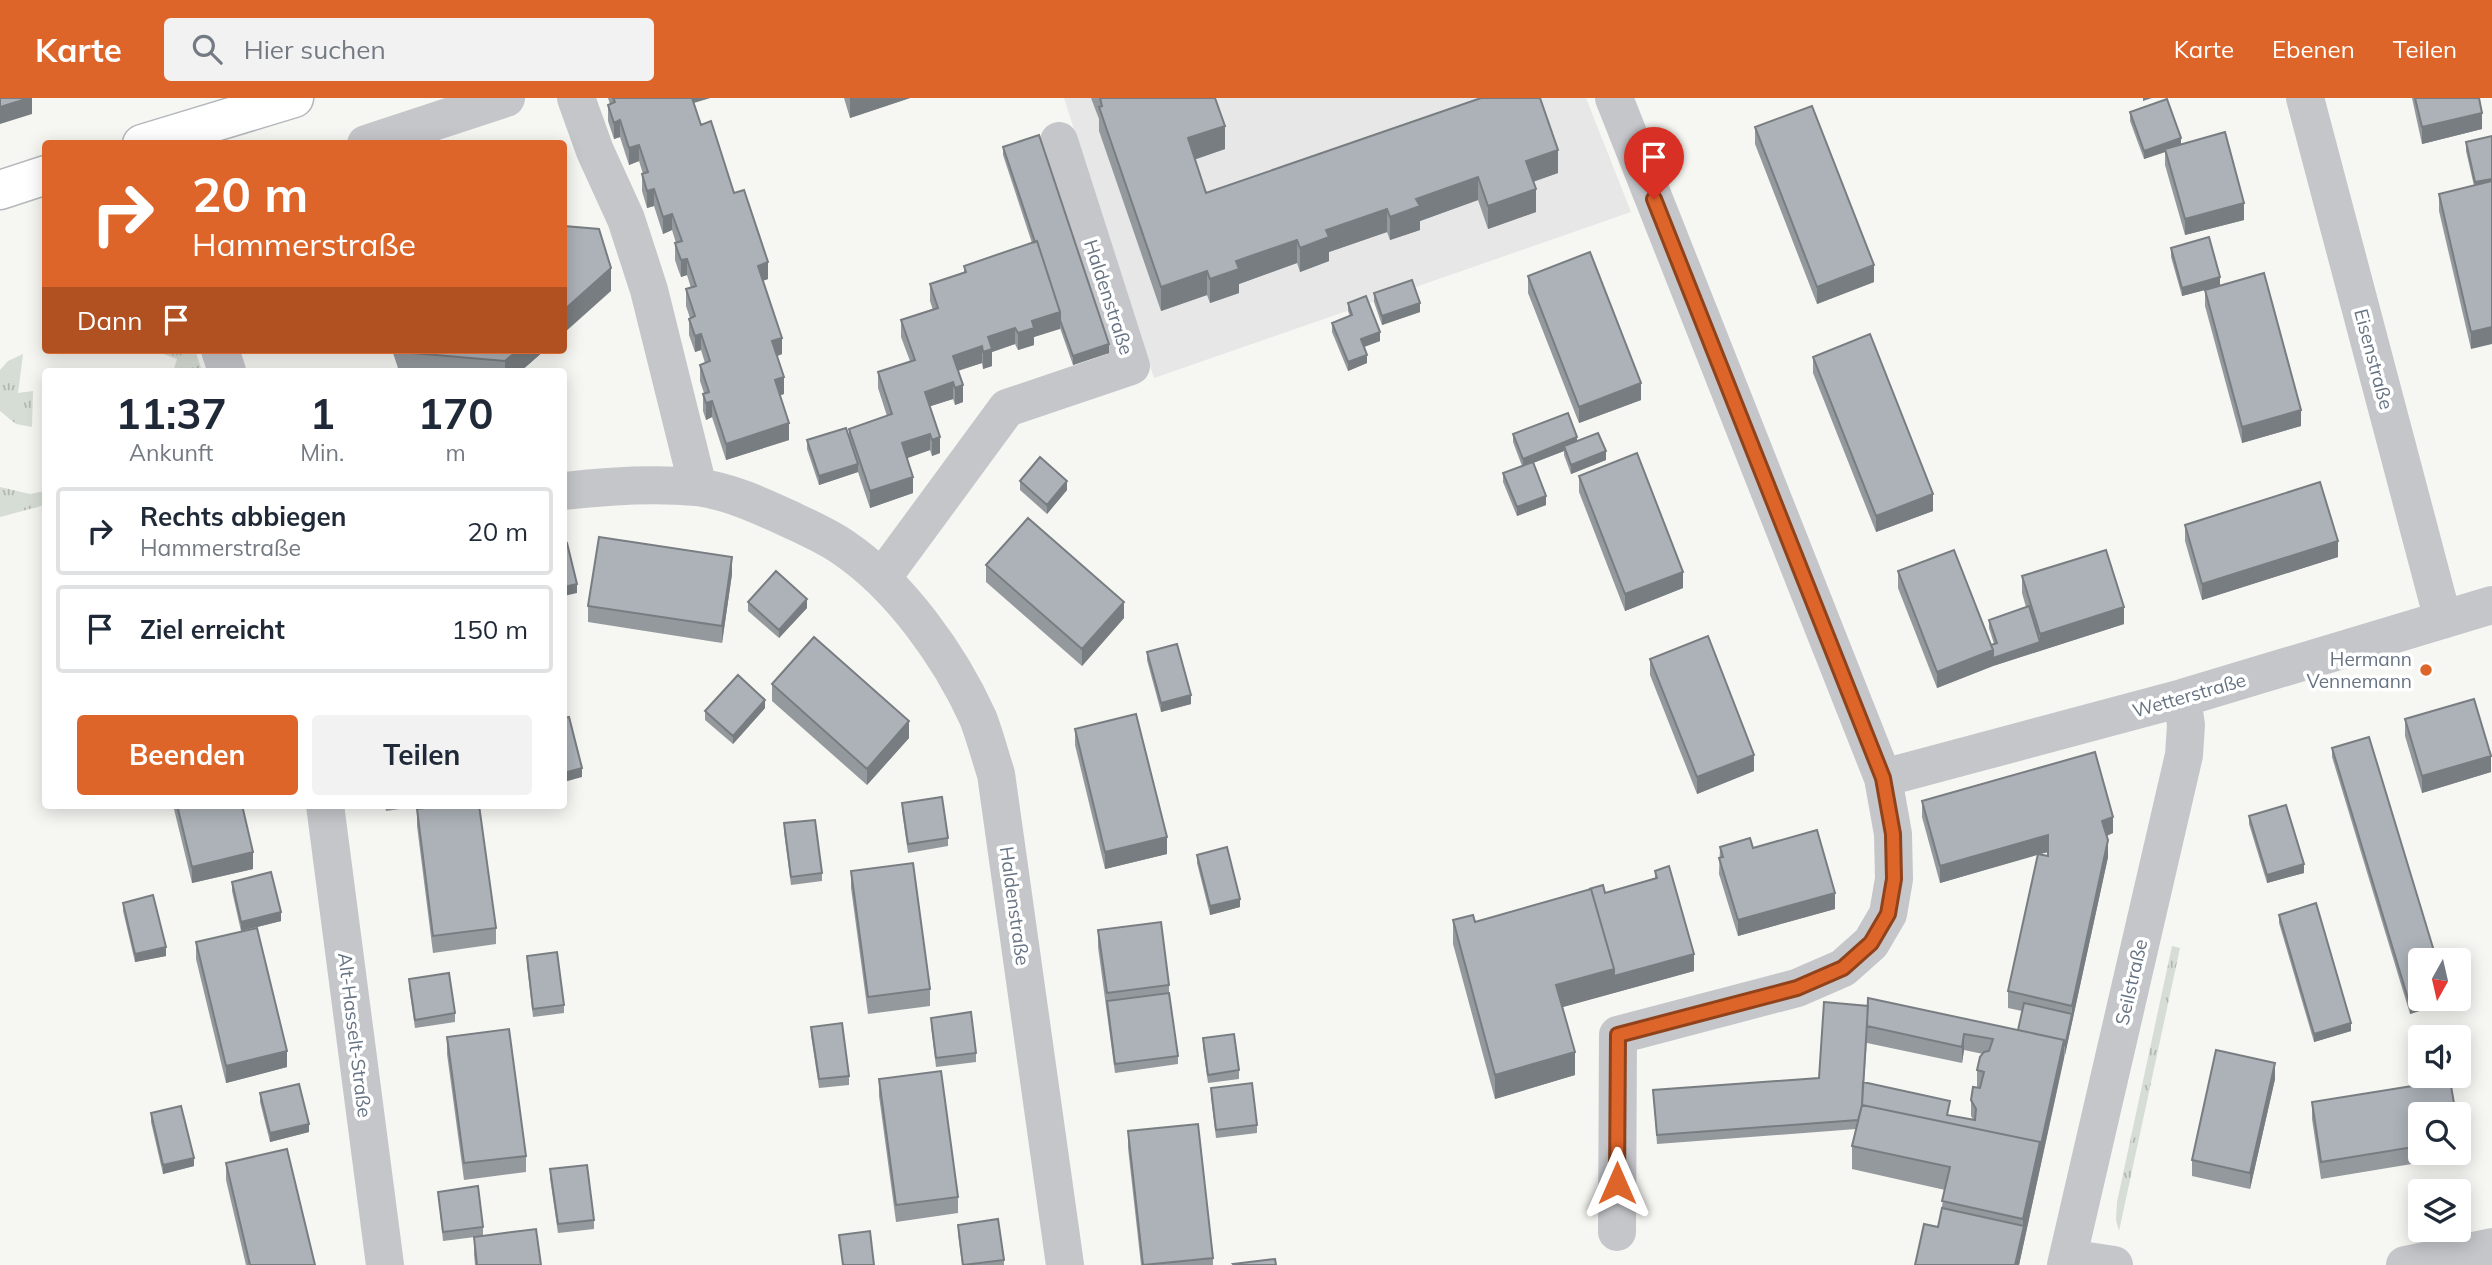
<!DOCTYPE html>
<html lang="de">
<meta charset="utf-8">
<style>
body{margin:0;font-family:Mulish,sans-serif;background:#f2f2f3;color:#1f2937;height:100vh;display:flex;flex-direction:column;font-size:26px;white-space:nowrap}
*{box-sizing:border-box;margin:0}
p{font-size:23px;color:#747a83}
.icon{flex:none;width:38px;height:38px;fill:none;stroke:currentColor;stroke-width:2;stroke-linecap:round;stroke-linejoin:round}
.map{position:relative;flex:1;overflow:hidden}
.drawer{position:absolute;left:42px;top:270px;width:525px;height:441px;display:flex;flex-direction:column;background:#fff;border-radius:7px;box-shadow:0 4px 18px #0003}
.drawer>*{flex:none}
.banner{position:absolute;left:42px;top:42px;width:525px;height:214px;border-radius:7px;box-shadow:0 4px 18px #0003;background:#de652a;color:#fff;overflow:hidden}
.needle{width:46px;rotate:188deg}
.buttons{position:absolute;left:2408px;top:850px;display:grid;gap:14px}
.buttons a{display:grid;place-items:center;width:63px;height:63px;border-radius:7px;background:#fff;box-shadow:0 4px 18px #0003;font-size:35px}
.pin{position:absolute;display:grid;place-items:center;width:60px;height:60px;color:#fff;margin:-72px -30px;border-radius:50% 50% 50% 0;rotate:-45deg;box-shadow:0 0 7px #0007}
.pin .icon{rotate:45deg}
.me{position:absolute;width:77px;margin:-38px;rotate:0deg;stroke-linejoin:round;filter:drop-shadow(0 0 5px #0008)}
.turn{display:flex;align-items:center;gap:24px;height:147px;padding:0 35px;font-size:32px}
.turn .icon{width:91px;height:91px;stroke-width:2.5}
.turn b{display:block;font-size:49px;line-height:60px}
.then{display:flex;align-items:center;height:66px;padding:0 35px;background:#0003;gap:14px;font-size:26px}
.eta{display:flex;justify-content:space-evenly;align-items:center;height:119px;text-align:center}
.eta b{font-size:42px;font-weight:700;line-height:49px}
.button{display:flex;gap:14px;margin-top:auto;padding:14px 35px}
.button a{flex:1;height:80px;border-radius:7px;background:#de652a;color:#fff;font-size:28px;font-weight:700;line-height:80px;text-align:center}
.button a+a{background:#f2f2f3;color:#1f2937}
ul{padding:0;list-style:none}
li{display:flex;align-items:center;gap:21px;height:88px;margin:0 14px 10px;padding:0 21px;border:4px solid #e0e1e3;border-radius:7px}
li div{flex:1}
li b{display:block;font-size:26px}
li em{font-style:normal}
header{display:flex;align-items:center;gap:42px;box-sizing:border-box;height:98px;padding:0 35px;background:#de652a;color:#fff}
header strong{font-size:33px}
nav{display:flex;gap:38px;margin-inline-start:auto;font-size:24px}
.search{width:490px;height:63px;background:#f2f2f3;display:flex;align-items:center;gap:18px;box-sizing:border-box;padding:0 24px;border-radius:7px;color:#747a83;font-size:26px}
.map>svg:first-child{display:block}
.built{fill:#e6e7e6}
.grass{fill:url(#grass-tufts)}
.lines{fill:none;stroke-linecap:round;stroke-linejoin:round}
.major-casing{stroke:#b4b8bc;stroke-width:41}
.minor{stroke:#c4c6ca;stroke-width:38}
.major{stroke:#fff;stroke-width:38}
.wall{fill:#94999e;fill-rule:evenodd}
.shaded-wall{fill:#787d81}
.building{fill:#acb2b8;stroke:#787d81;stroke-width:2}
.route-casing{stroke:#90421b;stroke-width:18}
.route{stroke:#de652a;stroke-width:12}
.poi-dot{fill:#de652a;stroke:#fff;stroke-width:2.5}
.labels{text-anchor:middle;stroke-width:7;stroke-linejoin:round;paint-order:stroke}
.street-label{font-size:19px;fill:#667383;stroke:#fff}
.poi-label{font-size:19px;fill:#667383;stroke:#fff;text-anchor:end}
</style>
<header>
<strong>Karte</strong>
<div class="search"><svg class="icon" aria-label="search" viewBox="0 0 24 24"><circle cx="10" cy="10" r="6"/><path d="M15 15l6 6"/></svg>Hier suchen</div>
<nav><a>Karte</a><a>Ebenen</a><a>Teilen</a></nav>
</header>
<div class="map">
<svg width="2492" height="1167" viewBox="0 0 2492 1167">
<defs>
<pattern id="grass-tufts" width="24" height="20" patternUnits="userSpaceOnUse" patternTransform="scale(1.75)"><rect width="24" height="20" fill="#d6ddd4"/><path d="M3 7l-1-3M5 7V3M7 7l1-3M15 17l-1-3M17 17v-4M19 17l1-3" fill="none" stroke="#b1b8b1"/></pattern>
</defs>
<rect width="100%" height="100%" fill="#f6f6f2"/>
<path class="built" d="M1064 0H1586L1631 114 1154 280Z"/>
<path class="grass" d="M162 252H195L202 273H173L177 261 161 255Z
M23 256 18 295 33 293 32 329 16 326 0 313V272L8 263Z
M0 389 30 396 45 393V407L0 419Z
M2172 848 2180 850 2119 1133 2116 1122 2117 1104Z"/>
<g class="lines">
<defs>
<path id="major" d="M142 46 294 0
M0 92 46 77"/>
</defs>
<use href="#major" class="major-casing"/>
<path class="minor" d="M576 0 595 53 626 121 649 192 698 389
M1614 0 1883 680 1893 736 1894 781 1888 816 1871 845 1843 870 1797 890 1618 937 1617 1134
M2305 0 2443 522
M366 46 506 0
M220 252 227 273
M564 393C607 388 652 385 697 389 728 393 759 407 787 420 806 429 827 438 844 450 900 488 950 558 978 620 985 638 990 658 996 676L1065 1167
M882 480 1007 310 1131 268 1059 43
M1883 680 2182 600 2492 507
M325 707 385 1167
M2068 1160 2114 1167
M2066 1167 2184 657 2186 627 2182 600
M2405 1167 2492 1149"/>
<use href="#major" class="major"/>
</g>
<path class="wall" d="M608 0H710L694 5 701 27 734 95 768 181 763 183 782 256 777 258 784 296 780 297 789 342 726 362 712 319 706 322 703 313V296L704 295 700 283V267L705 265 701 252 695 254 689 237V221L690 220 686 208V191L691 190 687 177 681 179 678 171 675 162V145H676L672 132 663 136 654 108 647 110 642 93V76H643L639 63 629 67 620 39 614 41 608 23V7L610 6Z
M844 0H910L850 20Z
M1091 0H1215L1225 51 1195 61 1206 95 1558 75 1533 84 1536 114 1488 131 1478 102 1420 123V132L1390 142 1387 134 1329 154V163L1300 174 1297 165 1239 186V195L1210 205 1207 197 1161 213 1099 33V21Z
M2412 0H2479L2482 31 2422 46Z
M2130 14 2181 46 2244 122 2185 137 2165 67V54L2144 61 2130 23Z
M1755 29 1874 184 1817 206 1755 46Z
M2492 38 2471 251 2439 113V96L2474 88 2466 53V44Z
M1003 49 1109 255 1073 267 1060 230 1034 239V247L1018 252 1015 246 992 254V268L983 271 982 265 958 273 963 304 955 307 953 301 930 308 940 355 932 358 930 352 907 360 913 395 870 410 858 374 819 387 807 351V342L849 338V331L887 318 878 290V274L910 263 901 239V222L933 212 930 203V186L964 175V168L1032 145 1003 57Z
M2171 150 2220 188 2301 328 2242 345 2205 208V192L2182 198 2171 159Z
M1528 178 1641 302 1579 325 1528 195Z
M1374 195 1420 214 1382 227 1374 204Z
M1348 205 1380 243 1364 249 1367 265 1348 273 1332 234V225L1350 218 1348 213Z
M392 252H545L521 273H399Z
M1813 259 1933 413 1876 434 1813 275Z
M1513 336 1577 344 1606 362 1571 376 1564 357V353L1533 365 1546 407 1517 418 1503 384V375L1522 368 1513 344Z
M1579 378 1683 490 1625 513 1579 394Z
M1020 383 1067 392 1047 416 1020 392Z
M2185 427 2338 459 2202 502 2185 443Z
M986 467 1124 520 1082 568 986 484Z
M1898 473 1991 547 1994 546 1989 530V522L2026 509 2022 495V478L2124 526 1993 568 1937 590 1898 490Z
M732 476 722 545 588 524V508Z
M748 504 807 510 779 540 748 513Z
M1147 554 1191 606 1161 614 1147 562Z
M1650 561 1754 673 1697 696 1650 577Z
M772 586 909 640 867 687 772 603Z
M765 610 733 646 705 622V613Z
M2405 621 2491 674 2422 695 2405 638Z
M1075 631 1167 756 1105 771 1075 647Z
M2332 650 2447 901V904L2410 916 2332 659Z
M1922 703 2113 735 2107 738 2108 759 2019 1167H1915L1938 1129 1945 1092 1852 1071V1048L1856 1031 1657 1046 1653 992 1819 980 1824 904 2018 932 2022 913 2008 910V893L2038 756 1940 785 1922 719ZM2048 754V758L2039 756ZM1867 943V945L1962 965 1964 952 1983 956 1977 972V989L1980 990 1971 1002V1018L1973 1021 1950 1018 1864 984Z
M902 705 948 740V748L908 755 902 713Z
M173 707H242L253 771 192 785Z
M385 707H426L386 713Z
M417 711 496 830V846L433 855 417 728Z
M2249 718 2304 775 2267 785 2249 726Z
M784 725 822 775V783L791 787 784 734Z
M1720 749 1835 811 1738 838 1719 776Z
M1197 757 1240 809 1210 817 1197 765Z
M851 773 930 891V908L868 916 851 790Z
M1655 773 1694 873 1562 909 1575 977 1495 1001 1453 846V822L1475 824 1605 795 1655 780Z
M232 784 281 823 241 833 232 793Z
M123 805 166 858 135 864 123 813Z
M2279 817 2351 933 2314 944 2279 825Z
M1098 832 1169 887V895L1178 958V966L1115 975 1098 849Z
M196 844 287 969 226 985 196 861Z
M527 858 564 907V915L533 919 527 867Z
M409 881 455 915V924L415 930 409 889Z
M931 920 976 955V964L936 969 931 928Z
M811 929 849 978V987L819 990 811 937Z
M447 939 526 1058V1074L464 1082 447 956Z
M1203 940 1239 972V981L1208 985 1203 949Z
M879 981 958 1099V1115L896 1124 879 998Z
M2275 981 2250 1091 2192 1078V1062Z
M1211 990 1257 1027V1035L1216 1040 1211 999Z
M260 995 309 1034 270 1044 260 1004Z
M2312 1004 2420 1017V1055H2459V1035L2460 1058 2321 1081 2312 1021Z
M151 1015 194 1068 163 1076 151 1024Z
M1128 1033 1213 1160V1167H1141L1128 1050Z
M226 1065 315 1167H246L226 1082Z
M550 1071 594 1122V1131L558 1135 550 1080Z
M438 1094 483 1129V1138L443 1143Z
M958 1127 1004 1162V1167H962L958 1136Z
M474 1139 541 1167H475L474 1156Z"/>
<path class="shaded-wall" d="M29 0H32V16L0 26V9Z
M689 0H710L689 6Z
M850 0H910L850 20Z
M2143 0H2152L2143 3Z
M2482 15V31L2422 46V29Z
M620 22V39L614 41V25Z
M1225 28V51L1188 64V40Z
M2181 40V49L2165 51V54L2144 61V53Z
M639 47V63L629 67V50Z
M1558 52V75L1526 86V63Z
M1478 79V102L1420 123V132L1390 142V119L1416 101Z
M2492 81V89L2475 93V84Z
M654 91V108L647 110V93Z
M1536 91V114L1488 131V108Z
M2244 105V122L2185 137V121Z
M1387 111V134L1329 154V163L1300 174V150L1326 132Z
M672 116V132L663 136V119Z
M1297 142V165L1239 186V195L1210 205V181L1236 163Z
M687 161V177L681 179V162Z
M768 164V181L758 184V168Z
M1874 167V184L1817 206V189Z
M611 170V193L564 235V212Z
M1207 173V197L1161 213V189Z
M2220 179V188L2182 198V190Z
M1420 205V214L1382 227V218Z
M1060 214V231L1034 239V247L1018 252V235L1032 223Z
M2492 229V246L2471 251V234Z
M1015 230V246L992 254V268L983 271V254L988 239Z
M1380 234V243L1361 250V241Z
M701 236V252L695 254V238Z
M782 240V256L772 260V243Z
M1109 246V255L1073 267V258Z
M982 248V265L953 274V258Z
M518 252H545L521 273H505V263Z
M1367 257V265L1348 273V264Z
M784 279V296L775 299V282Z
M953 284V301L925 310V294Z
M1641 285V302L1579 325V309Z
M963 287V304L955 307V290Z
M712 303V319L706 322V305Z
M2301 312V328L2242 345V329Z
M789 325V342L726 362V346Z
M930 336V352L902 362V345Z
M940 339V355L932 358V342Z
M1577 339V348H1564V353L1523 369V361Z
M1606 353V362L1571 376V367Z
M858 366V374L819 387V378Z
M913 379V395L870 410V393Z
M1067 383V392L1047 416V407Z
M1933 396V413L1876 434V418Z
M1546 398V407L1517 418V409Z
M2338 443V459L2202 502V486Z
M732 459V476L722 545V528Z
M1683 474V490L1625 513V496Z
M577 486V495L564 498V489Z
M807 501V510L779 540V532Z
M1124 504V520L1082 568V551Z
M2124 509V526L1993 568 1937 590V574L1993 552 2040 544V536Z
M1191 597V606L1161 614V605Z
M765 602V610L733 646V638Z
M909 623V640L867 687V671Z
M1754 657V673L1697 696V679Z
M2491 658V674L2422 695V678Z
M582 670V679L564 684V675Z
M2113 719V735L2102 739V723Z
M2048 737V754L1940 785V768Z
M1167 739V756L1105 771V754Z
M2108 742V759L2065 957V948L2072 916V908Z
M253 754V771L192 785V769Z
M2304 766V775L2267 785V777Z
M1835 795V811L1738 838V822Z
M1240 801V809L1210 817V808Z
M281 814V823L241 833V824Z
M166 849V858L135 864V856Z
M1694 856V873L1556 911V887L1614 871Z
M2429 901H2447V904L2410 916V907Z
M2351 925V933L2314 944V936Z
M1964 936V952L1962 965V949Z
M2064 942V959L2019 1167H2015L2023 1128V1121L2040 1044Z
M287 953V969L226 985V968Z
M1575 954V977L1495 1001V977Z
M2275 965V981L2250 1091V1075Z
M309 1026V1034L270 1044V1035Z
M194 1060V1068L163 1076V1067Z"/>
<path class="building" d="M0 0H29L0 9Z
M613 0H692L701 27 711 23 734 95 744 92 768 164 758 168 782 240 772 243 784 279 775 282 789 325 726 346 712 303 706 305 703 296 709 294 700 267 710 263 701 236 695 238 689 221 695 218 686 191 696 188 687 161 681 162 678 154 675 145 682 143 672 116 663 119 654 91 647 93 642 76 648 74 639 47 629 50 620 22 614 25 608 7 615 4Z
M1100 0H1215L1225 28 1188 40 1206 95 1481 0H1540L1558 52 1526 63 1536 91 1488 108 1478 79 1416 101 1420 108 1390 119 1387 111 1326 132 1329 139 1300 150 1297 142 1236 163 1239 171 1210 181 1207 173 1161 189 1099 9 1102 8Z
M2415 0H2479L2482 15 2422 29Z
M2167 1 2181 40 2144 53 2130 14Z
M1812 8 1874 167 1817 189 1755 29Z
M2225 34 2244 105 2185 121 2165 51Z
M1039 37 1109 246 1073 258 1060 222V214L1037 143 1035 144 1003 49Z
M2492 38V81L2475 84 2466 44Z
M2492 83V229L2471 234 2439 96Z
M564 128 599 131 611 170 564 212Z
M2209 139 2220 179 2182 190 2171 150Z
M1037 143 1060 214 1032 223 1034 230 1018 235 1015 230 988 239 992 251 983 254 982 248 953 258 963 287 955 290 953 284 925 294 940 339 932 342 930 336 902 345 913 379 870 393 849 331 892 316 878 274 915 262 901 222 938 210 930 186 966 174 964 168Z
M1590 154 1641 285 1579 309 1528 178Z
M2264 175 2301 312 2242 329 2205 192Z
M1412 182 1420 205 1382 218 1374 195Z
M1366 198 1380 234 1361 241 1367 257 1348 264 1332 225 1352 217 1348 205Z
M1870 236 1933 396 1876 418 1813 259Z
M400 252H518L505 263 401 254Z
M1568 315 1577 339 1523 361 1513 336Z
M846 330 858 366 819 378 807 342Z
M1598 335 1606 353 1571 367 1564 348Z
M1637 355 1683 474 1625 496 1579 378Z
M1040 359 1067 383 1047 407 1020 383Z
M1533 364 1546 398 1517 409 1503 375Z
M2320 384 2338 443 2202 486 2185 427Z
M1028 420 1124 504 1082 551 986 467Z
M599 439 732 459 722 528 588 508Z
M567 445 577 486 564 489V446Z
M1954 452 1993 552 1937 574 1898 473Z
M2106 452 2124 509 2040 536 2022 478Z
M776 473 807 501 779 532 748 504Z
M2029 508 2040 544 1993 560V552L1991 547 1997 545 1989 522Z
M1708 538 1754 657 1697 679 1650 561Z
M814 539 909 623 867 671 772 586Z
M1177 546 1191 597 1161 605 1147 554Z
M738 577 765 602 733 638 705 613Z
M2474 601 2491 658 2422 678 2405 621Z
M1136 616 1167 739 1105 754 1075 631Z
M569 619 582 670 564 675V620Z
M2369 639 2437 863H2420V901H2429L2410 907 2332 650Z
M2095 654 2113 719 2102 723 2108 742 2072 908 2008 893 2038 756 2048 758V737L1940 768 1922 703Z
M942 699 948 740 908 746 902 705Z
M177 707H242L253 754 192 769Z
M451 707H479L496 830 433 838 417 711Z
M2286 707 2304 766 2267 777 2249 718Z
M815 722 822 775 791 779 784 725Z
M1817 732 1835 795 1738 822 1719 760 1723 759 1720 749 1750 740 1753 750Z
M1227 749 1240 801 1210 808 1197 757Z
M913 765 930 891 868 899 851 773Z
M1669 768 1694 856 1614 878V871L1591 791H1589L1603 787 1605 795 1657 780 1655 773Z
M271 774 281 814 241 824 232 784Z
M1591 791 1614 871 1556 887 1575 954 1495 977 1453 822 1473 817 1475 824Z
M153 797 166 849 135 856 123 805Z
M2316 805 2351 925 2314 936 2279 817Z
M1161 824 1169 887 1107 895 1098 832Z
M257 830 287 953 226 968 196 844Z
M557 854 564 907 533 911 527 858Z
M449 875 455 915 415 922 409 881Z
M1169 895 1178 958 1115 966 1107 903Z
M1868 900 2064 942 2040 1051V1044L1862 1007 1863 984 1950 1003 1947 1017 1975 1022 1976 1011 1971 1002 1973 989 1980 990 1984 974 1977 972 1980 959 1984 954 1989 953 1993 941 1964 936 1962 949 1867 928Z
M1824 904 1868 908 1862 1007 1858 1022 1657 1037 1653 992 1819 980Z
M2024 905 2072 916 2065 948 2064 942 2018 932Z
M971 914 976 955 936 960 931 920Z
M842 925 849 978 819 981 811 929Z
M509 931 526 1058 464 1065 447 939Z
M1234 936 1239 972 1208 977 1203 940Z
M2216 952 2275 965 2250 1075 2192 1062Z
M941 973 958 1099 896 1107 879 981Z
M2450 982 2456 1017H2420V1048L2321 1064 2312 1004Z
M1252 985 1257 1027 1216 1032 1211 990Z
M299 986 309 1026 270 1035 260 995Z
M1862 1007 2040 1044 2023 1121 1942 1103 1950 1069 1852 1048Z
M181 1008 194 1060 163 1067 151 1015Z
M1198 1026 1213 1160 1143 1167 1128 1033Z
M287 1051 315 1167H250L226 1065Z
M587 1067 594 1122 558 1126 550 1071Z
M478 1088 483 1129 443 1134 438 1094Z
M1942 1110 2024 1128 2015 1167H1915L1924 1126 1938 1129Z
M998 1121 1004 1162 963 1167 958 1127Z
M536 1131 541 1167H477L474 1139Z
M870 1133 874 1167H843L839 1137Z
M1275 1161 1276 1167H1234L1233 1166Z"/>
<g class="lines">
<defs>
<path id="route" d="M1617 1085 1618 937 1797 890 1843 870 1871 845 1888 816 1894 781 1893 736 1883 680 1654 101"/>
</defs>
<use href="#route" class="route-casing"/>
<use href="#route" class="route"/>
</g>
<circle class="poi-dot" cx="2426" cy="572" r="7"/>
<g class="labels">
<g class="street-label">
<text transform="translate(1109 199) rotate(72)" y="7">Haldenstraße</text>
<text transform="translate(2374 261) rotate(75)" y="7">Eisenstraße</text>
<text transform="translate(2189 597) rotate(-16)" y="7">Wetterstraße</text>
<text transform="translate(1015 808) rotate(82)" y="7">Haldenstraße</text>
<text transform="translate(2131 884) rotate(-77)" y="7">Seilstraße</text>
<text transform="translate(355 937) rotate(83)" y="7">Alt-Hasselt-Straße</text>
</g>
<g class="poi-label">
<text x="2412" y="568">Hermann<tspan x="2412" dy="22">Vennemann</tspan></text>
</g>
</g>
</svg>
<div class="buttons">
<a><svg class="needle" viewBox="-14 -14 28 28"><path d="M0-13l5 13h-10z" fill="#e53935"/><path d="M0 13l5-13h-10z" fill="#747a83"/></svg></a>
<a><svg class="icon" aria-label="sound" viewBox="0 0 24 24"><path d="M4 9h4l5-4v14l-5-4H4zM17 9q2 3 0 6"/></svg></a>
<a><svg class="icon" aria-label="search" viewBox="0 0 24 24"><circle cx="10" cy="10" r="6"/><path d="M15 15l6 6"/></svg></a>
<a><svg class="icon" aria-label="layers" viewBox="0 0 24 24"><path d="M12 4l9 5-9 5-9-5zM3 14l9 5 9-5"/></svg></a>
</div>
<div class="pin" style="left:1654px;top:101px;background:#d93025"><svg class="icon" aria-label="arrive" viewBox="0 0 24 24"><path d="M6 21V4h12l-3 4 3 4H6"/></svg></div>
<svg class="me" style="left:1617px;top:1085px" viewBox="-20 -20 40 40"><path d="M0-17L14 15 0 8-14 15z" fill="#de652a" stroke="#fff" stroke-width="4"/></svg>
<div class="banner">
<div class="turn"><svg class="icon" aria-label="right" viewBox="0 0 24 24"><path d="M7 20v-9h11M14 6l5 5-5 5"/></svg><div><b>20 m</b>Hammerstraße</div></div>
<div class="then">Dann<svg class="icon" aria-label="arrive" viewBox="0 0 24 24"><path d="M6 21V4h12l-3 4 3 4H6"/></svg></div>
</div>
<section class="drawer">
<div class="eta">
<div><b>11:37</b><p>Ankunft</p></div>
<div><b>1</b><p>Min.</p></div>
<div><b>170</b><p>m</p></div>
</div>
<ul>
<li><svg class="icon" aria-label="right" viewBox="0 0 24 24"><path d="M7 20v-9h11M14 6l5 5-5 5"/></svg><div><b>Rechts abbiegen</b><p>Hammerstraße</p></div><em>20 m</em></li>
<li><svg class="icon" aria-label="arrive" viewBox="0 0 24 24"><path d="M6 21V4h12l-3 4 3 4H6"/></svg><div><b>Ziel erreicht</b></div><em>150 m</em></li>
</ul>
<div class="button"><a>Beenden</a><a>Teilen</a></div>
</section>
</div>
